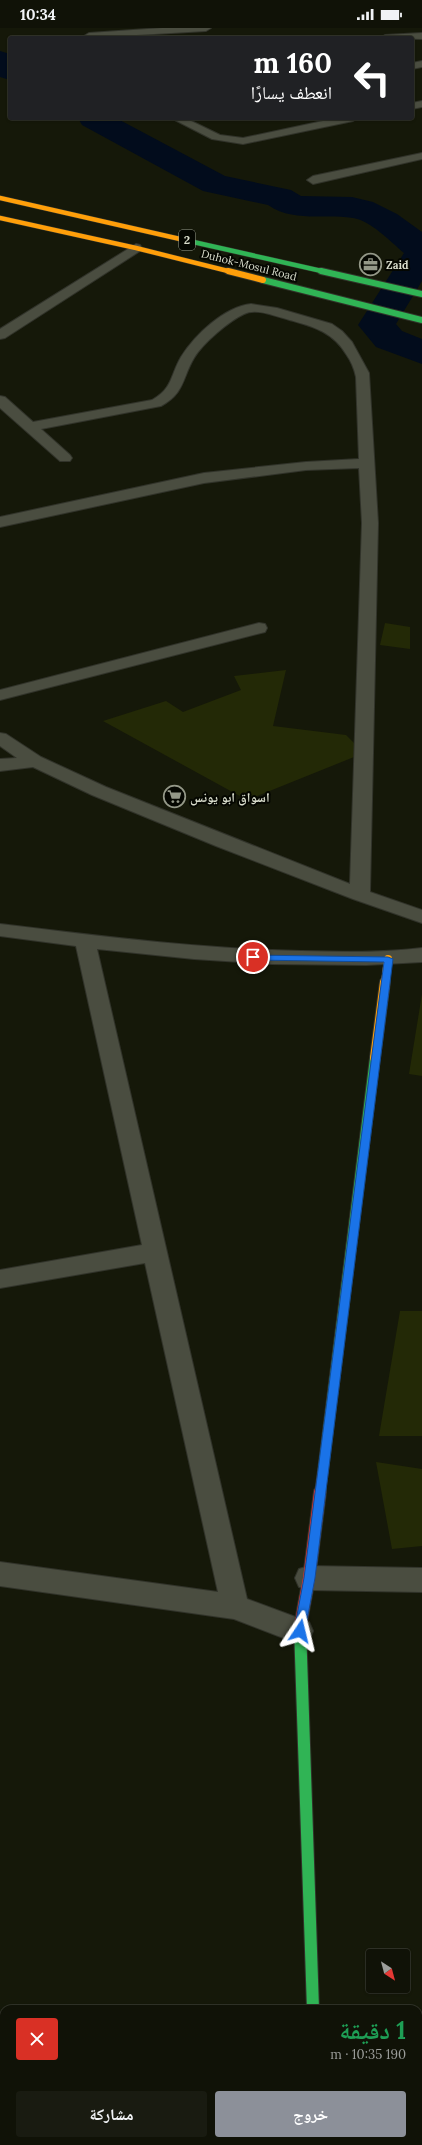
<!DOCTYPE html>
<html lang="ar">
<meta charset="utf-8">
<style>
body{margin:0;font-family:Lora,"Noto Naskh Arabic",serif;background:#191b11;color:#f1f3f6;direction:rtl;height:100vh;display:flex;flex-direction:column;font-size:15px;white-space:nowrap}
*{box-sizing:border-box;margin:0}
p{font-size:13px;color:#9c9e9b}
.icon{flex:none;width:22px;height:22px;fill:none;stroke:currentColor;stroke-width:2;stroke-linecap:round;stroke-linejoin:round}
.map{position:relative;flex:1;overflow:hidden;direction:ltr}
.details{position:absolute;left:0px;top:1977px;width:422px;height:140px;display:flex;flex-direction:column;background:#101207;border-radius:12px 12px 0 0;box-shadow:0 1px 3px #0004,0 0 0 1px #303228;direction:rtl}
.details>*{flex:none}
.hud{position:absolute;left:8px;top:8px;width:406px;height:84px;border-radius:4px;box-shadow:0 1px 3px #0004,0 0 0 1px #303228;direction:rtl;background:#202124;color:#fff;overflow:hidden}
.needle{width:26px;rotate:144deg}
.controls{position:absolute;left:366px;top:1921px;display:grid;gap:8px}
.controls a{display:grid;place-items:center;width:44px;height:44px;border-radius:4px;background:#101207;box-shadow:0 1px 3px #0004,0 0 0 1px #303228;font-size:20px}
.pin{position:absolute;display:grid;place-items:center;width:34px;height:34px;color:#fff;margin:-17px;border:2px solid #fff;border-radius:50%;box-shadow:0 1px 4px #0007}
.me{position:absolute;width:44px;margin:-22px;rotate:10deg;stroke-linejoin:round;filter:drop-shadow(0 0 3px #0008)}
.turn{display:flex;align-items:center;gap:14px;height:84px;padding:0 16px;font-size:18px}
.turn .icon{width:52px;height:52px;stroke-width:2.5}
.turn b{display:block;font-size:28px;line-height:34px}
.round{display:grid;place-items:center;flex:none;width:42px;height:42px;border-radius:4px;background:#191b11}
.headline{display:flex;align-items:center;justify-content:space-between;height:68px;padding:0 16px}
h1{font-size:24px;font-weight:700;line-height:30px;color:#1e9e55}
.button{display:flex;gap:8px;margin-top:auto;padding:8px 16px}
.button a{flex:1;height:46px;border-radius:4px;background:#8c9099;color:#fff;font-size:16px;font-weight:700;line-height:46px;text-align:center}
.button a+a{background:#191b11;color:#f1f3f6}
.status{display:flex;justify-content:space-between;align-items:center;height:28px;padding:0 20px;background:#101207;direction:ltr}
.status svg{height:11px;fill:currentColor}
.map>svg:first-child{display:block}
.green{fill:#232906}
.lines{fill:none;stroke-linecap:round;stroke-linejoin:round}
.river{fill:#020c1c;fill-rule:evenodd}
.street-casing{stroke:#31332a;stroke-width:2}
.fast-far3-casing{stroke:#31332a;stroke-width:5.5}
.fast-far2-casing{stroke:#31332a;stroke-width:8}
.fast-far1-casing{stroke:#31332a;stroke-width:12}
.fast-casing{stroke:#31332a;stroke-width:14}
.slow-far3-casing{stroke:#31332a;stroke-width:5.5}
.slow-far2-casing{stroke:#31332a;stroke-width:8}
.slow-far1-casing{stroke:#31332a;stroke-width:9}
.slow-casing{stroke:#31332a;stroke-width:12}
.jam-far1-casing{stroke:#31332a;stroke-width:12}
.jam-casing{stroke:#31332a;stroke-width:14}
.street{fill:#4a4d40;fill-rule:evenodd}
.fast-far3{stroke:#30b455;stroke-width:4.5}
.fast-far2{stroke:#30b455;stroke-width:6}
.fast-far1{stroke:#30b455;stroke-width:10}
.fast{stroke:#30b455;stroke-width:12}
.slow-far3{stroke:#ff9f0a;stroke-width:4.5}
.slow-far2{stroke:#ff9f0a;stroke-width:6}
.slow-far1{stroke:#ff9f0a;stroke-width:8}
.slow{stroke:#ff9f0a;stroke-width:10}
.jam-far1{stroke:#e5322d;stroke-width:10}
.jam{stroke:#e5322d;stroke-width:12}
.route{fill:#1a73e8;stroke:#114b97}
.labels{text-anchor:middle;stroke-width:4;stroke-linejoin:round;paint-order:stroke}
.far-street-label{font-size:11px;fill:#d9ddcc;stroke:#050701}
.far-poi-label{font-size:11px;font-weight:bold;fill:#d9ddcc;stroke:#050701;text-anchor:start}
.shield{fill:#050701;stroke:#999d8f;stroke-width:1}
.shield-label{font-size:12px;font-weight:bold;fill:#d9ddcc}
.poi-label{font-size:13px;font-weight:bold;fill:#d9ddcc;stroke:#050701;text-anchor:start}
</style>
<div class="status"><b>10:34</b><svg viewBox="0 0 49 12"><path d="M0 12V9h3v3zM5 12V6h3v6zM10 12V3h3v9zM15 12V0h3v12zM26 1h20v11H26zM47 4h2v5h-2z"/></svg></div>
<div class="map">
<svg width="422" height="2117" viewBox="0 0 422 2117">
<rect width="100%" height="100%" fill="#151809"/>
<path class="green" d="M385 595 410 599V621L380 617Z
M286 642 273 698 346 707 364 725 247 772 103 693 166 673 183 684 241 662 234 648Z
M422 966V1048L409 1046Z
M400 1283H422V1408H379Z
M376 1434 422 1441V1518L392 1521Z"/>
<g class="lines">
<path class="river" d="M0 23 10 26V52L0 49Z
M78 90H116L225 148 291 162 301 168 352 169 373 174 397 186 422 204V253L396 296 402 303 422 311V336L376 319 358 297 404 225C390 213 371 193 353 190 324 185 294 195 268 177L203 163 82 97Z"/>
<defs>
<path id="street" d="M162 0H211L206 3 85 10 84 8 89 5Z
M422 5V11L380 10 385 7Z
M422 33V39L412 41V35Z
M422 73V79L412 81V75Z
M171 90H185L220 107 243 110 337 90H358L353 93 243 116 212 111Z
M422 125V131L313 156 307 152 313 148Z
M136 216 140 217 142 220 140 223 5 310 0 311V301Z
M251 276 277 280 332 296 342 303 352 314 369 345 378 495 370 864 422 882V895L353 871 216 818 92 767 33 739 0 743V731L17 730 0 718V705L6 706 41 729 106 759 350 856 362 495 359 440 306 442 204 455 0 499V489L204 445 306 434 359 431 356 349C354 340 351 333 346 326 331 301 309 298 283 290 272 287 255 280 244 286 229 293 203 315 194 330 182 350 185 365 161 378L41 401 70 427 72 430 70 433H60L0 380V368L5 369 33 394 152 372C173 360 170 348 181 329 195 307 224 279 251 276Z
M259 595 265 596 267 600 265 604 0 672V662Z
M0 896C100 908 200 921 301 923 342 924 382 925 422 920V934L366 937 271 936 194 931 97 921 247 1571 309 1594 313 1603 309 1612 299 1616 234 1591 0 1558V1534L218 1564 145 1235 0 1260V1242L142 1217 76 918 0 908Z
M309 1538 422 1540V1564L309 1562 299 1559 295 1550 299 1541Z
M422 1989V2021L418 2022V1990Z
M300 2113H334L335 2117H301Z"/>
<path id="fast-far3" d="M180 211 326 244"/>
<path id="fast-far2" d="M321 243 422 266
M263 252 422 292"/>
<path id="fast-far1" d="M323 1443 375 1030"/>
<path id="fast" d="M300 1599 313 1981"/>
<path id="slow-far3" d="M0 170 180 211
M0 190 136 220 232 244"/>
<path id="slow-far2" d="M228 243 263 252"/>
<path id="slow-far1" d="M385 955 388 931"/>
<path id="slow" d="M375 1030 385 954"/>
<path id="jam-far1" d="M320 1465 323 1443"/>
<path id="jam" d="M300 1599 309 1550 320 1464"/>
</defs>
<use href="#street" class="street-casing"/>
<use href="#fast-far3" class="fast-far3-casing"/>
<use href="#fast-far2" class="fast-far2-casing"/>
<use href="#fast-far1" class="fast-far1-casing"/>
<use href="#fast" class="fast-casing"/>
<use href="#slow-far3" class="slow-far3-casing"/>
<use href="#slow-far2" class="slow-far2-casing"/>
<use href="#slow-far1" class="slow-far1-casing"/>
<use href="#slow" class="slow-casing"/>
<use href="#jam-far1" class="jam-far1-casing"/>
<use href="#jam" class="jam-casing"/>
<use href="#street" class="street"/>
<use href="#fast-far3" class="fast-far3"/>
<use href="#fast-far2" class="fast-far2"/>
<use href="#fast-far1" class="fast-far1"/>
<use href="#fast" class="fast"/>
<use href="#slow-far3" class="slow-far3"/>
<use href="#slow-far2" class="slow-far2"/>
<use href="#slow-far1" class="slow-far1"/>
<use href="#slow" class="slow"/>
<use href="#jam-far1" class="jam-far1"/>
<use href="#jam" class="jam"/>
</g>
<path class="route" d="M250 927 388 929 393 931 315 1550 305 1603 304 1607 300 1608 295 1607 294 1603 304 1550 384 934 253 932 249 929Z"/>
<defs>
<symbol id="office-ring" viewBox="-11 -11 22 22"><circle r="9.5" fill="#050701" stroke="#949888" stroke-width="1.5"/><path d="M-6-3h4V-5.5h4V-3h4V5H-6ZM-1-4.5V-3h2v-1.5ZM-6 0V1H6V0Z" fill="#949888"/></symbol>
<symbol id="supermarket-ring" viewBox="-11 -11 22 22"><circle r="9.5" fill="#050701" stroke="#949888" stroke-width="1.5"/><path d="M-6-5.5h2.5l.6 2H6L4.5 2H-2.5L-4.4-4H-6ZM-1.5 3.2a1.3 1.3 0 1 0 .1 0ZM3 3.2a1.3 1.3 0 1 0 .1 0Z" fill="#949888"/></symbol>
</defs>
<g fill-rule="evenodd">
<use href="#office-ring" x="358" y="224" width="25" height="25"/>
<use href="#supermarket-ring" x="162" y="756" width="25" height="25"/>
</g>
<g class="labels">
<g class="far-street-label">
<text transform="translate(249 237) rotate(14)" y="4">Duhok-Mosul Road</text>
</g>
<g class="far-poi-label">
<text x="386" y="241">Zaid</text>
</g>
<rect class="shield" x="179" y="202" width="16" height="20" rx="3"/>
<g class="shield-label">
<text x="187" y="216">2</text>
</g>
<g class="poi-label">
<text x="190" y="774">اسواق ابو يونس</text>
</g>
</g>
</svg>
<div class="controls">
<a><svg class="needle" viewBox="-14 -14 28 28"><path d="M0-13l5 13h-10z" fill="#e53935"/><path d="M0 13l5-13h-10z" fill="#9c9e9b"/></svg></a>
</div>
<div class="pin" style="left:253px;top:929px;background:#d93025"><svg class="icon" aria-label="arrive" viewBox="0 0 24 24"><path d="M6 21V4h12l-3 4 3 4H6"/></svg></div>
<svg class="me" style="left:300px;top:1603px" viewBox="-20 -20 40 40"><path d="M0-17L14 15 0 8-14 15z" fill="#1a73e8" stroke="#fff" stroke-width="4"/></svg>
<div class="hud">
<div class="turn"><svg class="icon" aria-label="left" viewBox="0 0 24 24"><path d="M17 20v-9H6M10 6l-5 5 5 5"/></svg><div><b>160 m</b>انعطف يسارًا</div></div>
</div>
<section class="details">
<div class="headline"><div><h1>1 دقيقة</h1><p>190 m · 10:35</p></div><a class="round" style="background:#d93025;color:#fff"><svg class="icon" aria-label="close" viewBox="0 0 24 24"><path d="M6 6l12 12M18 6L6 18"/></svg></a></div>
<div class="button"><a>خروج</a><a>مشاركة</a></div>
</section>
</div>
